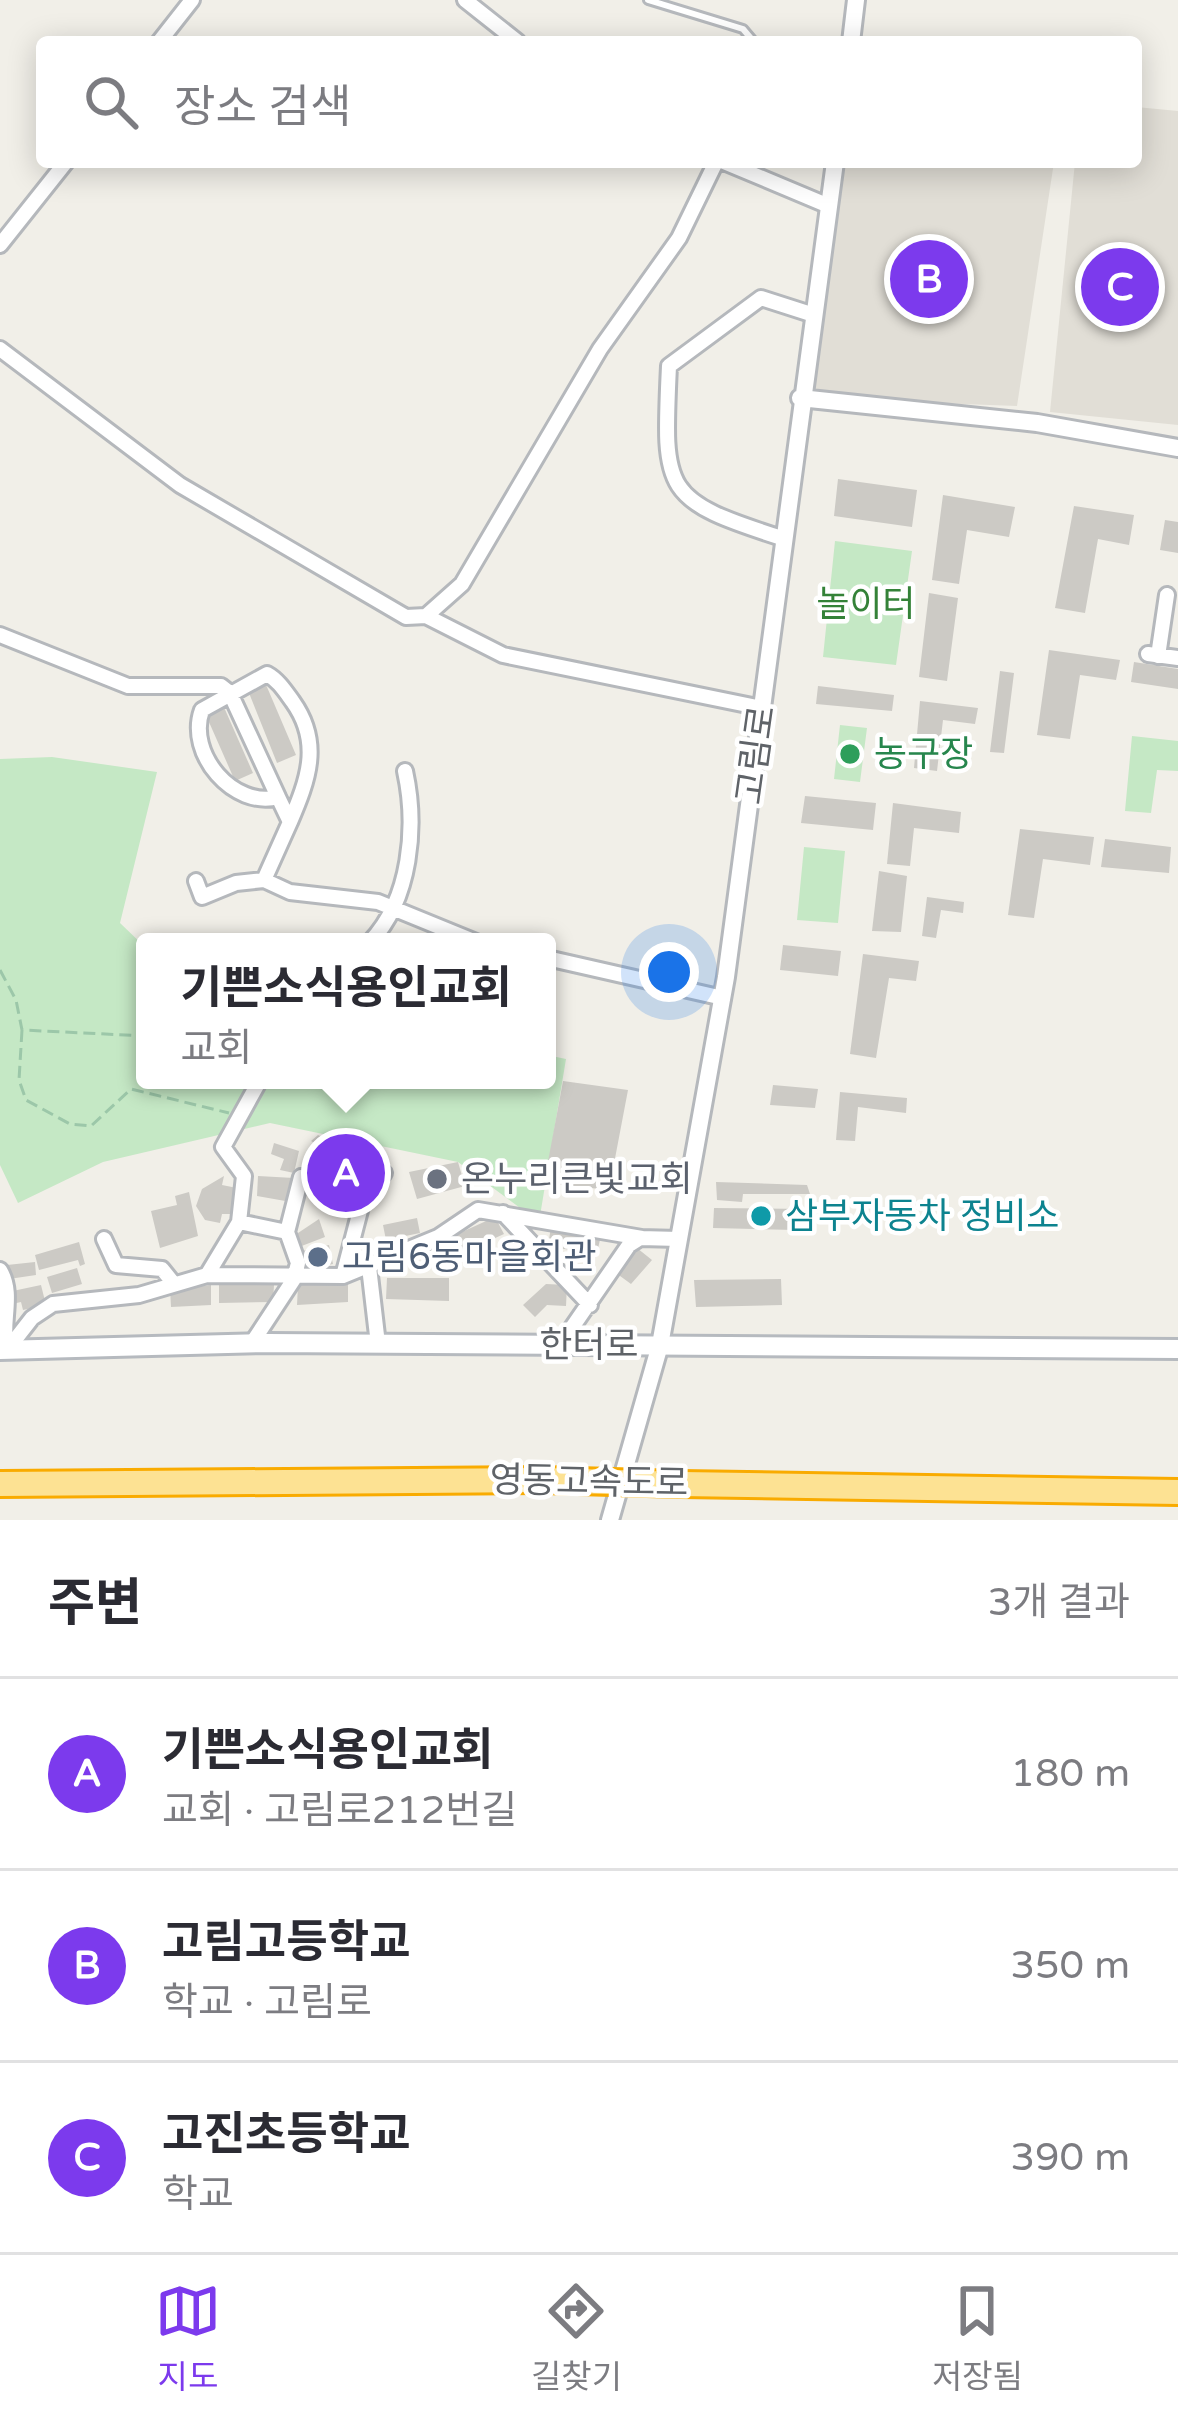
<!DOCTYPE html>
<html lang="ko">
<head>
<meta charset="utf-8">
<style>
  :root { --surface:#fff; --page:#f2f2f3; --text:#2b2b33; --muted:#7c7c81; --line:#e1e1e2; --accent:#7c3aed }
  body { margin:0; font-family:"Varela Round","Noto Sans KR",sans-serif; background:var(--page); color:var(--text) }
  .you { position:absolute; left:669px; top:972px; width:42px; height:42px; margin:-30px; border:9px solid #fff; border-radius:50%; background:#1a73e8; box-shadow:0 0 0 18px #1a73e833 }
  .badge { display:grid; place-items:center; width:78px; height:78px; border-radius:50%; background:var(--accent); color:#fff; font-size:39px; font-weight:700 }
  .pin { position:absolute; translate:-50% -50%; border:6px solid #fff; box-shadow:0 3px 12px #0006 }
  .popup { position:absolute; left:136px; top:933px; width:420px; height:156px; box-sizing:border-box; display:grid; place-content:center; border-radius:12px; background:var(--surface); filter:drop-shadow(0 3px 9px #0005); font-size:39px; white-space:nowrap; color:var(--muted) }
  .popup b { font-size:45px; color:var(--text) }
  .popup::after { content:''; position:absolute; left:50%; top:100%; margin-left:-24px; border:24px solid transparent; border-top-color:var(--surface) }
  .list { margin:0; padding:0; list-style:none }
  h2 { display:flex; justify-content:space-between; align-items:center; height:156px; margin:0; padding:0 48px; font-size:51px }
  h2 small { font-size:39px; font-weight:400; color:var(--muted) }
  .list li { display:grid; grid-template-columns:78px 1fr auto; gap:36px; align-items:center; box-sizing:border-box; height:192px; padding:0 48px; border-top:3px solid var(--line) }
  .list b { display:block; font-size:45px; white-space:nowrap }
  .list p { margin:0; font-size:39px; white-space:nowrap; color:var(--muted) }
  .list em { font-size:39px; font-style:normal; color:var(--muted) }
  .icon { flex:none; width:66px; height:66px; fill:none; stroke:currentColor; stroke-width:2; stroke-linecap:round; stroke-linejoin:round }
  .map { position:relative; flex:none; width:1178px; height:1520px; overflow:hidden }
  .search { position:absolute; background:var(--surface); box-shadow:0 6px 30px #0003; left:36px; right:36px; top:36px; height:132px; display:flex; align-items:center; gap:30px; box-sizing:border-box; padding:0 42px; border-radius:12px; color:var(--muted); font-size:45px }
  .sheet { height:732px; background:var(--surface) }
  nav { display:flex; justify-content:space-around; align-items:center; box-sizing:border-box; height:168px; border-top:3px solid var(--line); background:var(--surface); font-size:33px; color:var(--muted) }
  nav a { display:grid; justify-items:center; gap:6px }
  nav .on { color:var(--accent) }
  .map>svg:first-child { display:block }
</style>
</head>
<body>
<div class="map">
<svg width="1178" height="1520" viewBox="0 0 1178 1520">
  <rect width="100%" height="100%" fill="#f1efe8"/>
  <path fill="#e1ded6" d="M1136 107 1178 111V425L1050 412 1075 162H1136Z
    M835 162H1054L1017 406 800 398Z"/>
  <path fill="#c5e8c5" d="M835 541 912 551 896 665 823 657Z
    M840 725 867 728 860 782 834 779Z
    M1132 736 1178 741V771L1157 770 1151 813 1125 811Z
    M52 757 157 772 120 923 145 947V1080H547V1055L566 1059 539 1222 458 1162 270 1123 103 1162 18 1203 0 1165V759Z
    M804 847 845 851 838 923 797 920Z"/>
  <path fill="#cccac5" d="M838 479 917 490 912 527 834 516Z
    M943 495 1015 507 1009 537 967 530 959 584 932 580Z
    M1074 506 1134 515 1129 545 1098 539 1085 613 1055 608Z
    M1165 520 1178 522V553L1160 550Z
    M929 593 958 598 947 681 919 677Z
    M1049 650 1120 660 1116 680 1080 675 1070 739 1037 735Z
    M1134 662 1178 669V689L1131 682Z
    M1000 671 1014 673 1004 753 990 752Z
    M264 680 296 755 277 763 247 688Z
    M818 686 894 695 892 711 816 704Z
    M920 701 978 708 975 724 943 720 937 771 914 768Z
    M223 705 253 773 235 781 205 713Z
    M805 796 876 803 873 830 801 823Z
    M893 803 961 812 959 833 914 828 910 866 887 864Z
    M1020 829 1094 837 1090 865 1043 859 1034 918 1008 915Z
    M1105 839 1171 847 1169 873 1101 867Z
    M879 871 907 876 901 932 872 931Z
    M927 897 964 902 963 913 941 910 936 938 922 936Z
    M783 945 841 951 838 976 780 970Z
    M863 954 919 961 916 981 889 978 876 1058 850 1054Z
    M563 1081 628 1090 609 1190 544 1183Z
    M773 1085 818 1089 815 1108 770 1105Z
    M840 1092 907 1098 906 1113 858 1107 855 1141 836 1140Z
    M318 1135 338 1145 327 1165 316 1161 325 1149 311 1141Z
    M274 1143 299 1151 294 1173 280 1170 284 1159 271 1154Z
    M350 1152 363 1161 343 1194 328 1186Z
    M458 1162 465 1186 417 1199 409 1172Z
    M224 1176 222 1185 237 1188 232 1214H222L220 1223 205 1220 196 1206 202 1189Z
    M258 1176 294 1178 291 1202 257 1196Z
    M716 1182 807 1185 810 1194H743L742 1202 717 1200Z
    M189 1192 198 1236 160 1248 151 1211 177 1205 175 1196Z
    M714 1208 809 1209V1224L795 1230 713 1228Z
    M495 1217 504 1234 451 1258 442 1241Z
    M417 1218 420 1233 386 1240 383 1225Z
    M319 1219 325 1237 299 1247 295 1235Z
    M551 1226 601 1235 597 1253 548 1247Z
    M79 1242 85 1264 80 1266 78 1260 39 1270 35 1255Z
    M329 1245 333 1264 307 1269 302 1251Z
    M637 1248 652 1260 631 1284 616 1273Z
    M35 1262 36 1275 9 1279 7 1265Z
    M77 1268 82 1284 52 1293 47 1277Z
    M387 1278H449V1301L386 1299Z
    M781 1279 782 1305 696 1307 694 1280Z
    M219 1282 274 1285 273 1302 219 1303Z
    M348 1282V1302L297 1305 298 1285Z
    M546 1284 567 1285 566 1306 547 1305 535 1317 523 1305Z
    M41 1285 46 1305 23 1310 21 1302 12 1304 8 1292Z
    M211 1285V1305L171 1307 170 1288Z"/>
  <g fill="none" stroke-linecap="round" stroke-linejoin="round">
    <defs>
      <path id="service" d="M648 0 743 29 754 42"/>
      <path id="minor" d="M465 0 518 42
        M159 42 192 0
        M724 162 829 206
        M0 245 66 162
        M0 349 180 485 406 617 426 616 462 584 600 349 679 238 716 162
        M785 539C662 500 663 493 669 366L761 298 814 315
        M426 616 503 655 762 708
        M0 635 128 686H221L230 693 278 797
        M1148 654 1178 658
        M1158 656 1167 595
        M264 880 290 822 278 797C234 809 186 754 202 710L267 674C278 680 285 691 293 702 322 743 308 780 290 822
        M196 881 202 897 236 883 264 880 290 892 378 902 476 942
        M370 942C411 899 417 826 405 771
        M547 958 723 998
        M503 1213 590 1305
        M239 1222 244 1176 223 1147 260 1080
        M104 1239 116 1265 162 1269 174 1284
        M369 1267 378 1344
        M0 1270C15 1295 0 1323 7 1350
        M207 1275 239 1222 287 1232
        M343 1276 362 1203 384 1173
        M252 1343 294 1279 298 1263 287 1232 301 1177
        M560 1345 629 1245 640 1238 679 1239
        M7 1350 32 1318 53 1304 139 1295 207 1275 343 1276 438 1237 478 1210 642 1238"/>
      <path id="tertiary" d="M851 42 856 0
        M800 398 1037 423 1178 448
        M610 1520 660 1345 726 977 835 162"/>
      <path id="secondary" d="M0 1350 267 1343 1178 1349"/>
      <path id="motorway" d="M0 1484 543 1480
        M681 1484 1178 1492"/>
    </defs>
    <use href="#service" stroke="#b5b8bc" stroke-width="12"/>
    <use href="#minor" stroke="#b5b8bc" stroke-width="20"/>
    <use href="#tertiary" stroke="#b5b8bc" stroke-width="22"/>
    <use href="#secondary" stroke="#b6babf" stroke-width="24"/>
    <use href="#motorway" stroke="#f9ab00" stroke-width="30"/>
    <path stroke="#9cc7a9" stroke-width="3" stroke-dasharray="12 6" stroke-linecap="butt" d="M0 970 16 1000 22 1030 145 1036
      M22 1030 19 1080 26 1100 70 1124 91 1126 131 1089 229 1113"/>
    <use href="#service" stroke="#fff" stroke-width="6"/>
    <use href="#minor" stroke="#fff" stroke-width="14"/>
    <use href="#tertiary" stroke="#fff" stroke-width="16"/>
    <use href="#secondary" stroke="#fff" stroke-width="18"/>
    <use href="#motorway" stroke="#fde293" stroke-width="24"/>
    <defs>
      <path id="motorway-bridge" d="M543 1480 681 1484"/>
    </defs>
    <use href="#motorway-bridge" stroke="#f9ab00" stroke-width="30" stroke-linecap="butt"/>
    <use href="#motorway-bridge" stroke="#fde293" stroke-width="24"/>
  </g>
  <circle fill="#2e9e5b" stroke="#fff" stroke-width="4.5" cx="850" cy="754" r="12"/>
  <circle fill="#6b7280" stroke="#fff" stroke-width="4.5" cx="437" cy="1179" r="12"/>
  <circle fill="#0f9aa8" stroke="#fff" stroke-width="4.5" cx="761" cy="1216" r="12"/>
  <circle fill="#5c6f8a" stroke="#fff" stroke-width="4.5" cx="318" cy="1257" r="12"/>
  <g text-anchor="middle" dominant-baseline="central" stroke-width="9" stroke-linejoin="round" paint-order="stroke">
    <g font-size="36" fill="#348238" stroke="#fff">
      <text x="866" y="604">놀이터</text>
    </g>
    <g font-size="36" fill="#27864d" stroke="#fff" text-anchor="start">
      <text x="874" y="754">농구장</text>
    </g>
    <g font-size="36" fill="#5f6368" stroke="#fff">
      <text transform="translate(756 755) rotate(-82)">고림로</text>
      <text x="589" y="1345">한터로</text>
      <text transform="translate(589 1482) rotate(1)">영동고속도로</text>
    </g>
    <g font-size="36" fill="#5b616d" stroke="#fff" text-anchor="start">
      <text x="461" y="1179">온누리큰빛교회</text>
    </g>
    <g font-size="36" fill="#0d838f" stroke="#fff" text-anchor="start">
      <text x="785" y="1216">삼부자동차 정비소</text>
    </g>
    <g font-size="36" fill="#4e5e75" stroke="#fff" text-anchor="start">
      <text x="342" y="1257">고림6동마을회관</text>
    </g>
  </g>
</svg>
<div class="you"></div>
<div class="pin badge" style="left:346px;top:1173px">A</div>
<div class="popup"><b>기쁜소식용인교회</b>교회</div>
<div class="pin badge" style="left:929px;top:279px">B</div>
<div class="pin badge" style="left:1120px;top:287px">C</div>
<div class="search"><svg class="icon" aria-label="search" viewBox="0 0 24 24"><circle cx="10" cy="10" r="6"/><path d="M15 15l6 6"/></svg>장소 검색</div>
</div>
<section class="sheet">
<h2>주변<small>3개 결과</small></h2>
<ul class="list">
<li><span class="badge">A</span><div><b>기쁜소식용인교회</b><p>교회 · 고림로212번길</p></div><em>180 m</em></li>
<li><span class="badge">B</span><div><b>고림고등학교</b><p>학교 · 고림로</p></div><em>350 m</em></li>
<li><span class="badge">C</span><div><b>고진초등학교</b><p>학교</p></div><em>390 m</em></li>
</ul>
</section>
<nav>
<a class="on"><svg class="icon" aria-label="map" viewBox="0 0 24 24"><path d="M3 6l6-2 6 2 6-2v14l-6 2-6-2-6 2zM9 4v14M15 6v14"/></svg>지도</a>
<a><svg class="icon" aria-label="directions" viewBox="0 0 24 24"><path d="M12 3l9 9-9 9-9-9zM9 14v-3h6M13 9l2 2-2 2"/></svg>길찾기</a>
<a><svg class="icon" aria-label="saved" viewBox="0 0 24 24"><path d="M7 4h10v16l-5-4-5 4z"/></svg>저장됨</a>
</nav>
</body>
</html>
